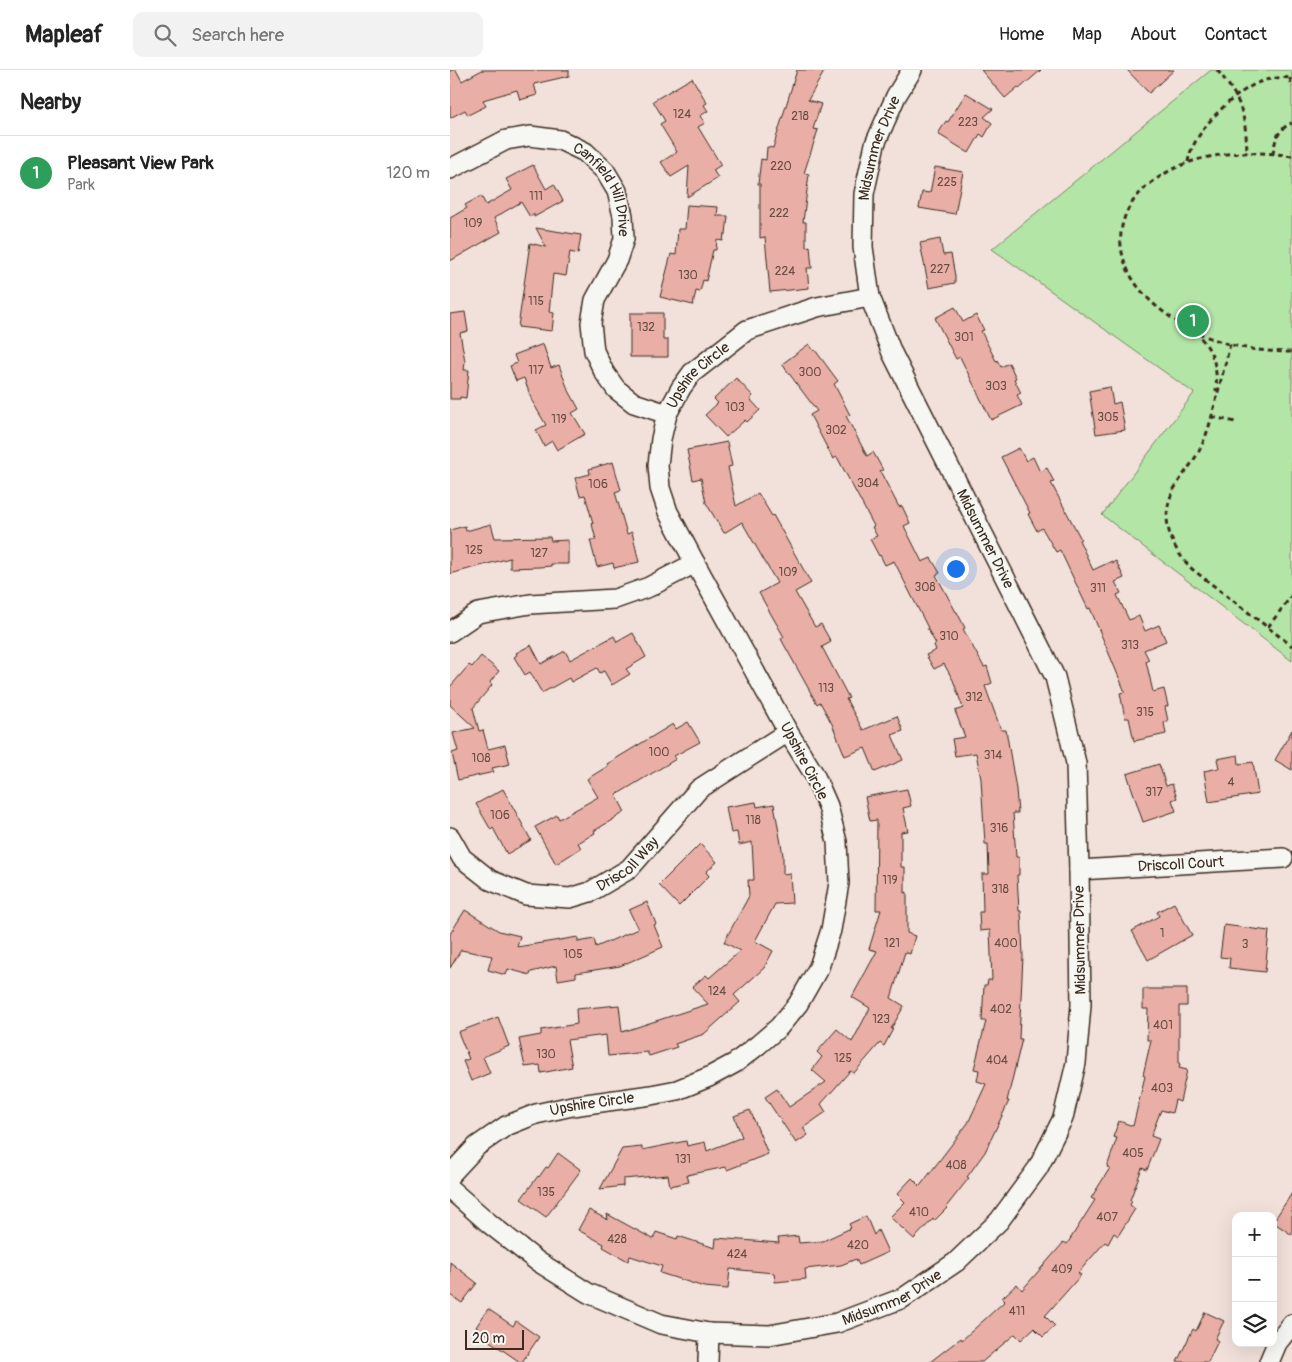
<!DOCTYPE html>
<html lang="en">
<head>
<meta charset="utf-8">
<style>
  :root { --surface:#fff; --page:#f2f2f2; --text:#222; --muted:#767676; --line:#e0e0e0; --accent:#7c3aed }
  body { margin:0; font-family:Pangolin,sans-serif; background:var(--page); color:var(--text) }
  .controls { position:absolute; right:15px; bottom:15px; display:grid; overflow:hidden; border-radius:10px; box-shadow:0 5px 20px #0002 }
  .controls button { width:45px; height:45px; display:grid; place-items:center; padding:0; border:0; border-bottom:1px solid var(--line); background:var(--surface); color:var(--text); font:25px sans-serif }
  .scale { position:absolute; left:15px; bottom:12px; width:59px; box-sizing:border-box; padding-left:5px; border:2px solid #3b2a1e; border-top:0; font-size:14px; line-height:18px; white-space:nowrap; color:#3b2a1e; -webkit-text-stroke:4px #f6f6f2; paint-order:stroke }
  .you { position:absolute; left:505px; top:498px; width:18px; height:18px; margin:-12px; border:4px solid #fff; border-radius:50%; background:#1a73e8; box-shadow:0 0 0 8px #1a73e833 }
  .badge { display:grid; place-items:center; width:32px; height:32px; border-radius:50%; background:var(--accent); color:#fff; font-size:16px; font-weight:700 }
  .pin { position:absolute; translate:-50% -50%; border:2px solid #fff; box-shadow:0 1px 5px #0006 }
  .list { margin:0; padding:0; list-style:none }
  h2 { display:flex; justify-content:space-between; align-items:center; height:65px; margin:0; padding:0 20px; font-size:21px }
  h2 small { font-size:16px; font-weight:400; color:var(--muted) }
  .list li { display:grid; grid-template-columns:32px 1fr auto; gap:15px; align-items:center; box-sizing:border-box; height:75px; padding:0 20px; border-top:1px solid var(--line) }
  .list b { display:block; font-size:19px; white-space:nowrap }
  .list p { margin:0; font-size:16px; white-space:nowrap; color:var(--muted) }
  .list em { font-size:16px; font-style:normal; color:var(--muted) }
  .icon { flex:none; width:28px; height:28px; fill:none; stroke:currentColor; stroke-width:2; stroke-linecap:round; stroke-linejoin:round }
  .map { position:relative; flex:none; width:842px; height:1292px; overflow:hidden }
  header { display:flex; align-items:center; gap:30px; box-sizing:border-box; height:70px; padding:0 25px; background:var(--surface); border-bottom:1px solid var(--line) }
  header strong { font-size:24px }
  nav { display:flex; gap:28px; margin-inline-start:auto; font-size:18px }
  .search { width:350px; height:45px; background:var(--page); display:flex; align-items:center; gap:12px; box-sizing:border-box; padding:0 18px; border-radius:10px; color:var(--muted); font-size:19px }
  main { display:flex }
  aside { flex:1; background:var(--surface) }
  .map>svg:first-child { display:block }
</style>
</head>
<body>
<header>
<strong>Mapleaf</strong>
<div class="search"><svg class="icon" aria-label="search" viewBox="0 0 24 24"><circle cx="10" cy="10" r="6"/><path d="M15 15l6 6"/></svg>Search here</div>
<nav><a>Home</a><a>Map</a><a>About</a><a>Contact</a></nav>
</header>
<main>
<aside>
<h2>Nearby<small></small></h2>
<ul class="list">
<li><span class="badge" style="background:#2e9e5b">1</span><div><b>Pleasant View Park</b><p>Park</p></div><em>120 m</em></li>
</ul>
</aside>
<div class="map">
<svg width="842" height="1292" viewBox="0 0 842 1292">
  <rect width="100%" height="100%" fill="#f2e1db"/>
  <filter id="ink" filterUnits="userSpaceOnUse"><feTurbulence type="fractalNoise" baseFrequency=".02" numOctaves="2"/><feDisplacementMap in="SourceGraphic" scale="10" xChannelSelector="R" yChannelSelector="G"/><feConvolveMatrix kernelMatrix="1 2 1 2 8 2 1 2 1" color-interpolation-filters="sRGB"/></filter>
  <g filter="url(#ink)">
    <path fill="#b2e5a6" stroke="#768862" d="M761 0H842V591L652 445 744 323 542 179Z"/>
    <path fill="#e9afa6" stroke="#3b2a1e" d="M0 0H6L12 11 32 0H119V6L84 14 87 25 70 30 67 20 33 30 36 36 18 45 15 40 0 48Z
      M347 0H375L358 30 371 34 363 59 368 60 354 103 359 104 353 152H356V177L360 176 362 198H357L359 218 320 222 315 167 310 168V114H308L311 89 316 90 317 77 323 78Z
      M531 0H591L569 19 568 17 555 28Z
      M677 0H724L699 23Z
      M242 8 257 33 254 35 258 41 250 46 255 53 248 57 271 95 263 100 268 108 237 127 239 96 221 107 211 92 227 82 210 54 215 51 203 31Z
      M516 23 543 39 534 47 542 53 534 67 530 64 519 83 488 64 496 51 498 52Z
      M83 95 96 119 104 114 113 131 84 147V144L80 147 71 132 44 148 51 162 0 191V148L17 138 15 135 31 126 36 135 62 120 56 109Z
      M485 97 513 102 505 144 469 138 472 122 480 123Z
      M237 135 268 137 267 146H278L276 164H274L273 171 267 170 266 180H263L256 211 253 210 250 222 246 221 243 235 210 227 221 184 226 185 228 159H235Z
      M86 158 131 165 128 184 120 182 116 206 103 204 99 242 104 243 102 261 68 257 80 173 96 177Z
      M490 169 493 185 501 184 505 206V213L479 218 470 173Z
      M505 237 513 252 526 245 534 260 531 261 546 291 547 290 551 297 559 293 566 308 564 309 571 323 567 325 572 335 541 350 510 287 506 289 485 248Z
      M15 242 18 261 10 263 15 291 14 300H19L16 328 10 327V329H0V244Z
      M180 243H213V270H218V287H180Z
      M93 274 101 298 109 295 117 317 129 339 122 343 135 364 107 380 102 371 94 376 86 360 96 355 82 331 74 308 66 311 60 296 67 293 64 285Z
      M359 274 364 281 365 280 388 311 384 314 400 345 396 346 417 386 423 382 433 400 430 401 449 437 452 436 460 453 454 456 472 492 481 488 490 503 486 505 506 542H507L515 558 513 559 534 597 537 596 542 613 535 616 551 660H556L566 719 568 743H563L566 787H569V805H567L569 841H571L573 886 569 969H572L557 1031H559L535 1082 517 1107 519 1108 496 1137 497 1138 484 1151 483 1149 464 1169 440 1147 455 1132 447 1124 462 1108 470 1116 518 1053 536 1014 527 1011 529 1000 524 999 536 951H532L534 915H537L538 910H542L540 860 530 861 529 842H533L532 804H539L538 774H535L531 709 526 683 505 686 502 669 515 667 505 641 513 638 503 610 494 594 484 599 476 585 486 580 484 575 486 574 477 558H478L444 491 435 495 430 485 429 486 420 469 427 466 422 457 424 456 387 387 383 389 360 345 367 341 332 294Z
      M286 308 303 326 300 329 310 340 297 352 295 350 276 367 255 345 268 333 264 329Z
      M660 317 663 334 670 332 675 360 646 364 639 321Z
      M277 372 282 396 278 397 286 436 308 423 322 446 323 445 361 513 345 522 365 557 371 554 381 572 372 577 399 628 396 629 413 660 447 646 453 661 442 665 453 690 425 702 415 678 395 686 382 654 370 632 367 634 331 569 334 567 309 523 327 513 292 452 274 463 256 433 251 408 243 410 237 380Z
      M569 378 576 391 583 387 590 402 597 398 604 412 601 413 631 469 629 470 643 500 662 491V493L666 491 674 508 665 512 671 523 667 525 679 550 689 546 695 561 709 555 716 571 694 580 699 590 696 591 703 622 714 619 718 636 715 637 718 651 714 653 716 664 684 671 679 648H675L670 623 675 622 640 538 638 539 610 480 606 482 592 458 587 461 578 444 580 443 551 387Z
      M163 392 171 420 165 422 177 464 182 462 189 492 164 498 163 493 147 497 140 470H146L142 454 143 453 135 425 130 426 125 408 140 404 139 399Z
      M41 454 45 468 100 467 101 471 118 470V494H101V496L89 497 60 498V488L0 504V460L15 456 16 461Z
      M183 563 196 587 176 599 180 604 162 615 154 601 150 603 147 598 121 612 119 608 92 623 80 602 75 605 64 587 67 585 66 583 81 575 91 594 115 581 120 590 164 566 167 572Z
      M31 586 49 601 40 612 42 615 23 638 29 661 33 660 38 679 55 675 60 694 42 698 44 702 8 710 2 683 8 681 3 663 25 658 0 635V617L19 595 22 597Z
      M238 652 250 672 224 686 226 689 166 725 175 742 144 761 145 763 128 773 131 778 106 794 85 757 107 745 109 749 148 727 137 709 158 696 157 694 223 654 226 659Z
      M842 660V700L825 690Z
      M788 685 789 694 803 692 808 724 759 732 754 701 769 698 767 689Z
      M709 694 716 716 722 714 727 728 722 730 726 741 693 752 677 704Z
      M53 719 81 770 57 784 43 758 41 760 26 734Z
      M457 719 461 736 453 738 458 761 451 762V797H455V823L457 822V863L465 866 460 884 455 882 441 928 454 936 441 959H443L434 976 430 973 404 1003 400 1001 371 1034 376 1042 353 1058 358 1065 346 1073 315 1027 327 1019 339 1037 376 1012 362 1000 372 987 367 982 387 959 402 972 420 938 402 927 427 881 419 879 431 840H426L427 750 420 751 415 727Z
      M306 732 307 737 324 734 333 785V804L340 803 342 833 325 834 305 871 323 881 314 898 284 925 290 932 254 964 225 974 227 977 199 986 197 982 158 986 156 965 117 970 122 997 91 1003 90 995 75 997 69 969 91 965V960L127 954 126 939 169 935 172 962 258 934 242 917 256 905 259 908 290 881 274 872 299 826 298 810H304L302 772 289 775 287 762 281 763 276 737Z
      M250 774 267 792 256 802 259 806 229 836 209 815Z
      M197 832 206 854 204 855 213 877 170 896 126 903V907L108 910 106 896 81 902 80 905 58 899 56 905 38 900 42 886 11 880 0 898V864L15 840 49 861 70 866 67 877 128 867V872L144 869 146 877 188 859 179 840Z
      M724 833 742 865 698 890 682 861 709 846 707 842Z
      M774 855 819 861 815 902 779 898 780 888 770 887Z
      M693 919H737V936H729V994H730L729 998 737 1000 730 1032 725 1030 722 1043 711 1040 701 1066 709 1069 697 1100 692 1098 680 1130 682 1131 680 1135 685 1139 668 1166 664 1163 658 1174 655 1172 628 1203 631 1205 595 1246 605 1256 593 1267 584 1258 571 1270 565 1264 532 1292H480L511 1268 512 1270 555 1231 552 1228 567 1214 572 1220 614 1172 617 1174 645 1130 641 1128 660 1098 657 1097 667 1068 663 1067 669 1051 683 1056 695 1006 693 1005 701 970H697L698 939H693Z
      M48 947 59 976 33 987 40 1003 21 1011 13 991 19 989 8 962Z
      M300 1040 318 1084 277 1100 276 1097 237 1105 239 1112 220 1116 218 1105 173 1109V1116L150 1119 172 1079 192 1077V1080L236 1071 237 1076 255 1072 257 1081 292 1067 284 1046Z
      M108 1083 131 1100 96 1147 71 1129 88 1106 89 1107 96 1097 98 1098Z
      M842 1123V1165L823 1152Z
      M139 1140 158 1150 157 1144 203 1169 206 1162 227 1169 228 1166 265 1178 266 1168 329 1173 328 1168 348 1166 349 1173 373 1171 401 1158 399 1154 416 1146 424 1165 428 1160 438 1182 409 1195 406 1189 391 1195 355 1199 356 1209 325 1212 324 1203 280 1199 278 1219 254 1217 210 1203 212 1196 180 1186 178 1191 153 1177 154 1174 128 1160Z
      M0 1192 27 1213 12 1233 0 1225Z
      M38 1239 63 1256 66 1251 89 1267 72 1292H70L38 1270 40 1266 26 1257Z
      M755 1242 774 1251 765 1269 768 1271 758 1292H727L743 1259 746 1261Z"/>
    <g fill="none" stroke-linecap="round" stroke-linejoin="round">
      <defs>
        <g id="minor">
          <path id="s1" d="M0 99 56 70 80 66 110 70 135 82 155 101 167 121 173 146 174 169 167 190 145 230 141 253 144 281 154 302 166 319 184 333 217 344"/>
          <path d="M0 562 28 543 80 534 165 529 199 517 245 493"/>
          <path id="s2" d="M0 767 12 788 40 810 76 825 120 828 140 822 179 799 249 719 338 662"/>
          <path id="s3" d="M629 800 833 788"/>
          <path id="s4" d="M0 1105 27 1076 56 1056 86 1044 122 1036 201 1025 227 1020 259 1007 285 993 308 975 329 957 348 934 369 897 381 860 389 813 387 772 378 736 364 704 338 662 245 493 218 442 210 418 208 395 211 369 217 344 231 318 242 303 297 260 367 237 420 227"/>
          <path id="s5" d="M0 1119 40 1154 87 1191 138 1223 211 1254 259 1263 319 1265 387 1253 453 1228 506 1192 549 1151 588 1098 613 1048 626 993 631 935 629 800 626 693 605 607 442 283 420 227 413 177 414 124 425 74 446 26 462 0"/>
          <path d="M258 1292 259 1263"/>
          <path d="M819 1292 827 1273 842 1254"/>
        </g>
      </defs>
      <use href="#minor" stroke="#3b2a1e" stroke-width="22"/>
      <path stroke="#3b2a1e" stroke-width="3" stroke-dasharray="5 4" stroke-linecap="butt" d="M767 0C791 28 796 46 797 83
        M840 8 842 17
        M823 84C825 69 828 59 842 53
        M842 86C789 78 728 83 689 124 676 138 669 156 671 176 677 228 736 263 782 275 801 280 822 282 842 282
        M738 92C742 62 786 19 815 10 824 8 833 7 842 8
        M744 262C763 277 768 297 766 321
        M780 274C776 292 771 309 767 326 763 341 760 356 754 370 747 389 734 402 724 419 709 448 720 477 742 499L842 576
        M762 347 786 352
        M818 557 842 525"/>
      <use href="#minor" stroke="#f6f6f2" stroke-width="19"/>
    </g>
  </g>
  <g text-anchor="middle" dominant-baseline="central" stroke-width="4" stroke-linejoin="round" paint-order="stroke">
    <g font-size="12" fill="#664b40">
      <text x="232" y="44">124</text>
      <text x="350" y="46">218</text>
      <text x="518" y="52">223</text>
      <text x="331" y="96">220</text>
      <text x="497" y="112">225</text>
      <text x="86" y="126">111</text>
      <text x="329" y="143">222</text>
      <text x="23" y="153">109</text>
      <text x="490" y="199">227</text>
      <text x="335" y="201">224</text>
      <text x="238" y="205">130</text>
      <text x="86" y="231">115</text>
      <text x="196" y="257">132</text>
      <text x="514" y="267">301</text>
      <text x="86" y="300">117</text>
      <text x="360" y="302">300</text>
      <text x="546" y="316">303</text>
      <text x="285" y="337">103</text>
      <text x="658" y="347">305</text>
      <text x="109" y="349">119</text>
      <text x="386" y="360">302</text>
      <text x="418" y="413">304</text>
      <text x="148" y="414">106</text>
      <text x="24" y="480">125</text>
      <text x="89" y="483">127</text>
      <text x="338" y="502">109</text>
      <text x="475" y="517">308</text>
      <text x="648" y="518">311</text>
      <text x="499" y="566">310</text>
      <text x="680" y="575">313</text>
      <text x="376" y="618">113</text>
      <text x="524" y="627">312</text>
      <text x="695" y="642">315</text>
      <text x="209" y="682">100</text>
      <text x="543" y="685">314</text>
      <text x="31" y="688">108</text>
      <text x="781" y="712">4</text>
      <text x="704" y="722">317</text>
      <text x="50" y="745">106</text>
      <text x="303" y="750">118</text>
      <text x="549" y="758">316</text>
      <text x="440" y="810">119</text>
      <text x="550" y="819">318</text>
      <text x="712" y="863">1</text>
      <text x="442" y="873">121</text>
      <text x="556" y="873">400</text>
      <text x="795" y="874">3</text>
      <text x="123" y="884">105</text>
      <text x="267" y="921">124</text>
      <text x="551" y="939">402</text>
      <text x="431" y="949">123</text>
      <text x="713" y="955">401</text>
      <text x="96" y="984">130</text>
      <text x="393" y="988">125</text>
      <text x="547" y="990">404</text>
      <text x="712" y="1018">403</text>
      <text x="683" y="1083">405</text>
      <text x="233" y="1089">131</text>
      <text x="506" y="1095">408</text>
      <text x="96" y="1122">135</text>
      <text x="469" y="1142">410</text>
      <text x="657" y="1147">407</text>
      <text x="167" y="1169">428</text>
      <text x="408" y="1175">420</text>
      <text x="287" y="1184">424</text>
      <text x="612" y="1199">409</text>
      <text x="567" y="1241">411</text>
    </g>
    <g font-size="15" fill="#3b2a1e" stroke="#f6f6f2">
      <text stroke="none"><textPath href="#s5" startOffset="1766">Midsummer Drive</textPath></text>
      <text stroke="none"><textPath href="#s1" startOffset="188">Canfield Hill Drive</textPath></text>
      <text stroke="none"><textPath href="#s4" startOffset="1094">Upshire Circle</textPath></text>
      <text transform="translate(535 469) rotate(63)">Midsummer Drive</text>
      <text transform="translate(354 691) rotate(62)">Upshire Circle</text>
      <text stroke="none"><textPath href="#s2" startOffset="211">Driscoll Way</textPath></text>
      <text stroke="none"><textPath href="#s3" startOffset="102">Driscoll Court</textPath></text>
      <text transform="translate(630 870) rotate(-91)">Midsummer Drive</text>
      <text stroke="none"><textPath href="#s4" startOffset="164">Upshire Circle</textPath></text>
      <text stroke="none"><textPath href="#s5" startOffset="491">Midsummer Drive</textPath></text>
    </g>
  </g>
</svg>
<div class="controls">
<button>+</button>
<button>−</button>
<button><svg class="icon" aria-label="layers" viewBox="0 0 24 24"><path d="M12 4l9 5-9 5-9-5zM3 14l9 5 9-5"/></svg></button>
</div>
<div class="scale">20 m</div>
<div class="you"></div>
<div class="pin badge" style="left:743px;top:251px;background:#2e9e5b">1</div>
</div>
</main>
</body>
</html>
